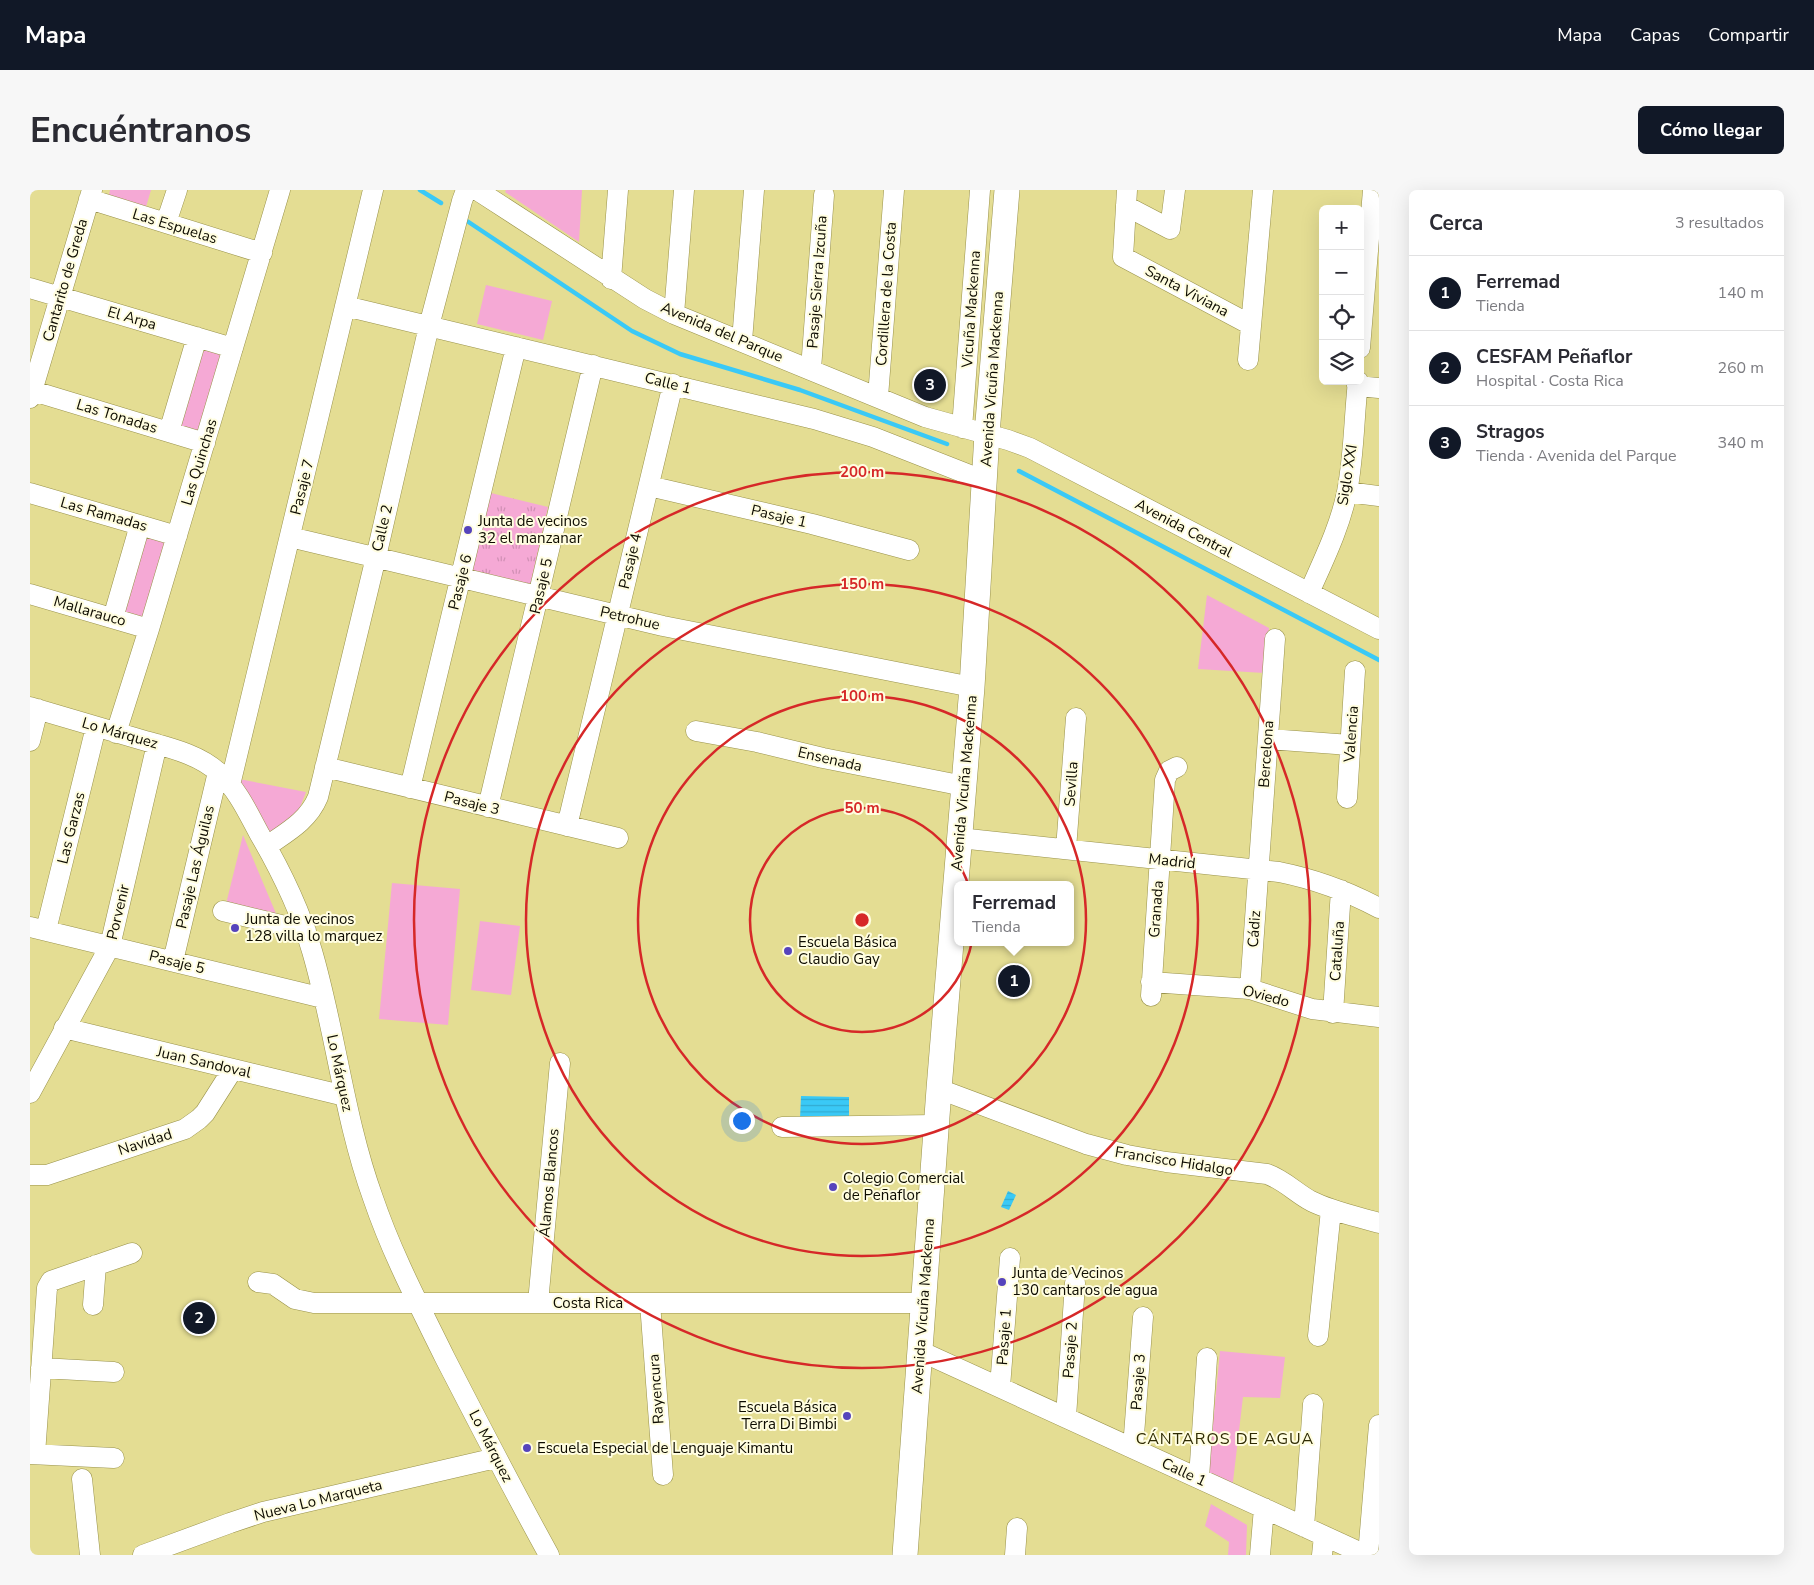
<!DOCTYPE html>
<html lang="es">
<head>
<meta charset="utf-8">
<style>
  :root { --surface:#fff; --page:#f7f7f7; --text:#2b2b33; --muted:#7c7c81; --line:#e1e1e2; --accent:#111827 }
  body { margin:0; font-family:"Nunito Sans",sans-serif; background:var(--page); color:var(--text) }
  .controls { position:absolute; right:15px; top:15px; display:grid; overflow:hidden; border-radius:8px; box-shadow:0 5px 20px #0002 }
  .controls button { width:45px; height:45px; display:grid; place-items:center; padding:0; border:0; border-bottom:1px solid var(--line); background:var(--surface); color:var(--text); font:25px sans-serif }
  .you { position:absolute; left:711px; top:930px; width:18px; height:18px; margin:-12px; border:4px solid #fff; border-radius:50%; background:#1a73e8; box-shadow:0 0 0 8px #1a73e833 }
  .badge { display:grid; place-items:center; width:32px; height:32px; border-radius:50%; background:var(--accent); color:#fff; font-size:16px; font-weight:700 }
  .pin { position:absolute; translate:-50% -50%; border:2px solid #fff; box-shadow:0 1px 5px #0006 }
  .popup { position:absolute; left:924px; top:691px; width:120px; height:65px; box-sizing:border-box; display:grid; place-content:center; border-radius:8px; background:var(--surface); filter:drop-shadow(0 1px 4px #0005); font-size:16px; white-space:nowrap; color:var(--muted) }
  .popup b { font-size:19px; color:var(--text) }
  .popup::after { content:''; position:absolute; left:50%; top:100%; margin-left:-10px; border:10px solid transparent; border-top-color:var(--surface) }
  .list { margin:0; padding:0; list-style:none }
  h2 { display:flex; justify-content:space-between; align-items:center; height:65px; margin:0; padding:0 20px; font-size:21px }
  h2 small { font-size:16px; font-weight:400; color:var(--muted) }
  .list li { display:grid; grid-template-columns:32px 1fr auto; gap:15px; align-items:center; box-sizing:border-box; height:75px; padding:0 20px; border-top:1px solid var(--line) }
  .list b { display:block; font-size:19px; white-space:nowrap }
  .list p { margin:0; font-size:16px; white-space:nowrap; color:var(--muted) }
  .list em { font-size:16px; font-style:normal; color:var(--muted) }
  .icon { flex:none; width:28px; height:28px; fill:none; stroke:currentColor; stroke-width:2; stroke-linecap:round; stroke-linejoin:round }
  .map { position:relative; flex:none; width:1349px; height:1365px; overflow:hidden; border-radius:8px }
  header { display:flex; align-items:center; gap:30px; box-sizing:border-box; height:70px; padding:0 25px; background:var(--accent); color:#fff }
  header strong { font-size:24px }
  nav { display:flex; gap:28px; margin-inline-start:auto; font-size:18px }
  .intro { display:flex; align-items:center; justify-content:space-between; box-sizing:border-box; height:120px; padding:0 30px }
  h1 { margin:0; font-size:35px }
  .button { padding:12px 22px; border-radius:8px; background:var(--accent); color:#fff; font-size:18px; font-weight:700 }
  main { display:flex; gap:30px; padding:0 30px }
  aside { flex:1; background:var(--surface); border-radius:8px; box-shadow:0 5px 20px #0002 }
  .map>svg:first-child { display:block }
</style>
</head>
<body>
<header>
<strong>Mapa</strong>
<nav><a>Mapa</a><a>Capas</a><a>Compartir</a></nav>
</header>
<div class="intro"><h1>Encuéntranos</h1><a class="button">Cómo llegar</a></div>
<main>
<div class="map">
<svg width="1349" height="1365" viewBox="0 0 1349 1365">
  <defs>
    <pattern id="park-tufts" width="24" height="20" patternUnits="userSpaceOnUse" patternTransform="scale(1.25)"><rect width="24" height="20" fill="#f5a9d5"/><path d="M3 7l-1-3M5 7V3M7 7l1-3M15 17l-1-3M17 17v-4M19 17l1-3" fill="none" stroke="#d190b5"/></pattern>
    <pattern id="water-rules" width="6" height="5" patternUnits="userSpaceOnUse" patternTransform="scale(1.25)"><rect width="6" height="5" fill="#3ac9f6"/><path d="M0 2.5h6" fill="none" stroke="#32abd1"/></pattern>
  </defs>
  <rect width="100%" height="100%" fill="#e4dd93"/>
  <path fill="#f5a9d5" d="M80 0H121L116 17 79 5Z
    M476 0H552L549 52 475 2Z
    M456 95 522 111 513 150 447 134Z
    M169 155 197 162 171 247 144 239Z
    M113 343 140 351 116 433 89 425Z
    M1177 405 1239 438 1234 483 1168 479Z
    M209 589 276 602 267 625 239 646Z
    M213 645 247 726 196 714Z
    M362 693 430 699 418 835 349 829Z
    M450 731 490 736 481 805 441 800Z
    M1190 1161 1255 1167 1250 1208 1213 1207 1202 1300 1178 1287Z
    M1181 1314 1217 1335 1216 1365H1198L1199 1352 1175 1336Z"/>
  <path fill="url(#park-tufts)" d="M457 302 518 317 500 396 439 382Z"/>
  <path fill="url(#water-rules)" d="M771 906 819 907V930L770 929Z
    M978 1001 986 1005 979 1020 971 1017Z"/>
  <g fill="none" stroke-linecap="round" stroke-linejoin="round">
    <path stroke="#3ac9f6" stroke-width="4.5" d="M390 0 411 13
      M437 31 602 141 650 164 770 200 917 254
      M989 281 1349 470"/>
    <defs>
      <path id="minor" d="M447 0 615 109 644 124 895 227 978 250 1000 258 1349 439
        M1097 0 1093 67 1221 135
        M59 9 232 63
        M1096 16 1140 39 1145 0
        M136 33 147 0
        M581 89 588 0
        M0 98 203 158
        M315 116 784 229 843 247 955 291
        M644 124 654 0
        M712 151 724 0
        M1330 158 1343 0
        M1218 170 1233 0
        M781 179 794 5
        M1327 196 1349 198
        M0 200 175 253
        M848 207 864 0
        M0 208 62 0
        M932 238 950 0
        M139 242 167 147
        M619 296 782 334 879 360
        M1317 302 1349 306
        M0 303 147 346
        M260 347 633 436 942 497
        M1279 403C1293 371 1310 337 1317 302 1324 266 1324 228 1328 191
        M0 404 119 439
        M83 428 110 335
        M0 517C34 527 68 537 102 547 131 556 167 562 189 583 208 600 218 623 230 645 251 681 270 720 282 761 306 843 314 928 343 1008 362 1064 389 1115 415 1168 449 1234 483 1300 519 1365
        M666 541 727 552 793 568 934 596
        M86 543 119 439 250 0
        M1238 549 1320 555
        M0 551 8 519
        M295 577 588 648
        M200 595 343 0
        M380 598 486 157
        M1317 608 1325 481
        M458 617 563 175
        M537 636 643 194
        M929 648 1249 682C1284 689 1317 701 1349 718
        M237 656C257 642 278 631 288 607L346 367 399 136 432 11 436 0
        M1036 659 1046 528
        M193 721 276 741
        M0 737 293 808
        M16 740 66 537
        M143 771 188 582
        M1121 792 1220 799 1282 819 1349 827
        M1220 799 1245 449
        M1121 806 1135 590 1139 581 1147 577
        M1303 823 1311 700
        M34 838 315 906
        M909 899 1056 954 1097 965 1136 972 1237 984C1254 990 1266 1003 1281 1011 1303 1022 1326 1026 1349 1033
        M0 903 80 756 127 554
        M752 937 906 935
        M0 985H17L155 939 169 929 175 923 203 879
        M228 1092 243 1094 265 1109 284 1113H893
        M508 1113 530 873
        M620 1113 633 1285
        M63 1115 66 1075
        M1288 1146 1301 1020
        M890 1161 1336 1365
        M11 1178 84 1182
        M970 1197 980 1068
        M1036 1227 1045 1093
        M1103 1258 1113 1127
        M0 1264 84 1268
        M5 1264 17 1098 21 1091 102 1063
        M1169 1288 1177 1168
        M52 1289 60 1365
        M1274 1337 1283 1214
        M113 1365 200 1333 233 1322 466 1268
        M985 1365 987 1338
        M1230 1365 1234 1318
        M1292 1365 1294 1346
        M1338 1365 1349 1235"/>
      <path id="major" d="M875 1365 909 899 942 497 957 244 977 0"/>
    </defs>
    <use href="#minor" stroke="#99924a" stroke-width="21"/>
    <use href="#major" stroke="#99924a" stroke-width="26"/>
    <use href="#minor" stroke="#fff" stroke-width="20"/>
    <use href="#major" stroke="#fff" stroke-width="25"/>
  </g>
  <g fill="none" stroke="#d62828" stroke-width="2.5">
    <circle cx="832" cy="730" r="112"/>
    <circle cx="832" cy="730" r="224"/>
    <circle cx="832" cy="730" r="336"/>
    <circle cx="832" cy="730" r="448"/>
  </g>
  <g fill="#5644bc" stroke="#fffde0" stroke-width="2">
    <circle cx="438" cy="340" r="5"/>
    <circle cx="205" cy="738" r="5"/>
    <circle cx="758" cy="761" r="5"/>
    <circle cx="803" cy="997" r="5"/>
    <circle cx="972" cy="1092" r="5"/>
    <circle cx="817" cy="1226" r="5"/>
    <circle cx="497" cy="1258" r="5"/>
  </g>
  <g text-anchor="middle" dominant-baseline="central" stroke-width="4" stroke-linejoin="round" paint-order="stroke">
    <g font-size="15" fill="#0e0c00" stroke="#fffde0">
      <text transform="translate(145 36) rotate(17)">Las Espuelas</text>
      <text transform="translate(35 90) rotate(-74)">Cantarito de Greda</text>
      <text transform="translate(787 92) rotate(-86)">Pasaje Sierra Izcuña</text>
      <text transform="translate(1157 101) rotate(28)">Santa Viviana</text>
      <text transform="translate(856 104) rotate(-86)">Cordillera de la Costa</text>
      <text transform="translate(941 119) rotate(-86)">Vicuña Mackenna</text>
      <text transform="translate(102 128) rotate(16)">El Arpa</text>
      <text transform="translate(692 142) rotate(23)">Avenida del Parque</text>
      <text transform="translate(962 189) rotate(-86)">Avenida Vicuña Mackenna</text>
      <text transform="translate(638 193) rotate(14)">Calle 1</text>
      <text transform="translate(87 226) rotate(17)">Las Tonadas</text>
      <text transform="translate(169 272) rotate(-73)">Las Quinchas</text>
      <text transform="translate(1317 285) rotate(-81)">Siglo XXI</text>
      <text transform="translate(272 297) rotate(-76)">Pasaje 7</text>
      <text transform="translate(74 324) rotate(16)">Las Ramadas</text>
      <text transform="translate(749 326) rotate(13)">Pasaje 1</text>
      <text transform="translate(352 338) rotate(-77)">Calle 2</text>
      <text transform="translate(1154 338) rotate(28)">Avenida Central</text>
      <text transform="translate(600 371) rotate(-77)">Pasaje 4</text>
      <text transform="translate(430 392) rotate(-76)">Pasaje 6</text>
      <text transform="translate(511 396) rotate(-77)">Pasaje 5</text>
      <text transform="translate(60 421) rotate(16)">Mallarauco</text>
      <text transform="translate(600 428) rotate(13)">Petrohue</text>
      <text transform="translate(90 543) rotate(16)">Lo Márquez</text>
      <text transform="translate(1321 544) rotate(-86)">Valencia</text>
      <text transform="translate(1236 564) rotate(-86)">Bercelona</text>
      <text transform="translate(800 569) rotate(13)">Ensenada</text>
      <text transform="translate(934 593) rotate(-85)">Avenida Vicuña Mackenna</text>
      <text transform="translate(1041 594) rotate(-86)">Sevilla</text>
      <text transform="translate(442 613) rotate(14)">Pasaje 3</text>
      <text transform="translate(41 638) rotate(-76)">Las Garzas</text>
      <text transform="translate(1142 671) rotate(6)">Madrid</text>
      <text transform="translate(165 677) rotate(-77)">Pasaje Las Águilas</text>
      <text transform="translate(1126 719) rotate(-86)">Granada</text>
      <text transform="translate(88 722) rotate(-77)">Porvenir</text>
      <text transform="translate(1224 739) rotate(-86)">Cádiz</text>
      <text transform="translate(1307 761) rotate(-86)">Cataluña</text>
      <text transform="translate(147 772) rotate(14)">Pasaje 5</text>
      <text transform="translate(1236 806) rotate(15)">Oviedo</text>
      <text transform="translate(174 872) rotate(13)">Juan Sandoval</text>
      <text transform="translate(310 883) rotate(78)">Lo Márquez</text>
      <text transform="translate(115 952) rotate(-18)">Navidad</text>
      <text transform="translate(1144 971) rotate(9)">Francisco Hidalgo</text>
      <text transform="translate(519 993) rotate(-85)">Álamos Blancos</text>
      <text x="558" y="1113">Costa Rica</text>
      <text transform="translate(893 1116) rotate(-86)">Avenida Vicuña Mackenna</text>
      <text transform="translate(974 1147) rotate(-86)">Pasaje 1</text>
      <text transform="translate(1040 1160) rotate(-86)">Pasaje 2</text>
      <text transform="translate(1108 1192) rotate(-86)">Pasaje 3</text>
      <text transform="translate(626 1199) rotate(-94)">Rayencura</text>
      <text transform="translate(461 1256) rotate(63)">Lo Márquez</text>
      <text transform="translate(1154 1282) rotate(25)">Calle 1</text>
      <text transform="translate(288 1310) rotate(-14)">Nueva Lo Marqueta</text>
    </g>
    <g font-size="15" fill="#0e0c00" stroke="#fffde0" text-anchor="start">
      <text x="448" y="331">Junta de vecinos<tspan x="448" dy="17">32 el manzanar</tspan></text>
      <text x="215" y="729">Junta de vecinos<tspan x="215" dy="17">128 villa lo marquez</tspan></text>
      <text x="768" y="752">Escuela Básica<tspan x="768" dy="17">Claudio Gay</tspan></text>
      <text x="813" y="988">Colegio Comercial<tspan x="813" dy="17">de Peñaflor</tspan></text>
      <text x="982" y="1083">Junta de Vecinos<tspan x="982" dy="17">130 cantaros de agua</tspan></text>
      <text x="807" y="1217" text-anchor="end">Escuela Básica<tspan x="807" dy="17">Terra Di Bimbi</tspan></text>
      <text x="507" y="1258">Escuela Especial de Lenguaje Kimantu</text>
    </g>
    <g font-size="16" letter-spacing="1" fill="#2f2b03" stroke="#fffde0">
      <text x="1195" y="1249">CÁNTAROS DE AGUA</text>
    </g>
  </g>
  <circle cx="832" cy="730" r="8" fill="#d62828" stroke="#fffde0" stroke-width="2.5"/>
  <g font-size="15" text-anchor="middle" font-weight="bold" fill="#d62828" stroke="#fffde0" stroke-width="4" stroke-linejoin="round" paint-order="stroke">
    <text x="832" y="287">200 m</text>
    <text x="832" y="399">150 m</text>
    <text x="832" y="511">100 m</text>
    <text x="832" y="623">50 m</text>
  </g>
</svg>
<div class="controls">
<button>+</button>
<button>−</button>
<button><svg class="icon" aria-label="locate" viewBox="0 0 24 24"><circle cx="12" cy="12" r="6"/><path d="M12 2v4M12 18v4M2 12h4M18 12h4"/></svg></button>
<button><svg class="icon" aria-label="layers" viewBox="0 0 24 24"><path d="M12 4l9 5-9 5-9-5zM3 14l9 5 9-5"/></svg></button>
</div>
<div class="you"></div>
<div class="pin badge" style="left:984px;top:791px">1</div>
<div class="popup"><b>Ferremad</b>Tienda</div>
<div class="pin badge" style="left:169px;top:1128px">2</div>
<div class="pin badge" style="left:900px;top:195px">3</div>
</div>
<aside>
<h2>Cerca<small>3 resultados</small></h2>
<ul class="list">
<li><span class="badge">1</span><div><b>Ferremad</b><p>Tienda</p></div><em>140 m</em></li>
<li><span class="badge">2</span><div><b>CESFAM Peñaflor</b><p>Hospital · Costa Rica</p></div><em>260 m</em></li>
<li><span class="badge">3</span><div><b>Stragos</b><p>Tienda · Avenida del Parque</p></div><em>340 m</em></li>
</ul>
</aside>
</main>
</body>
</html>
